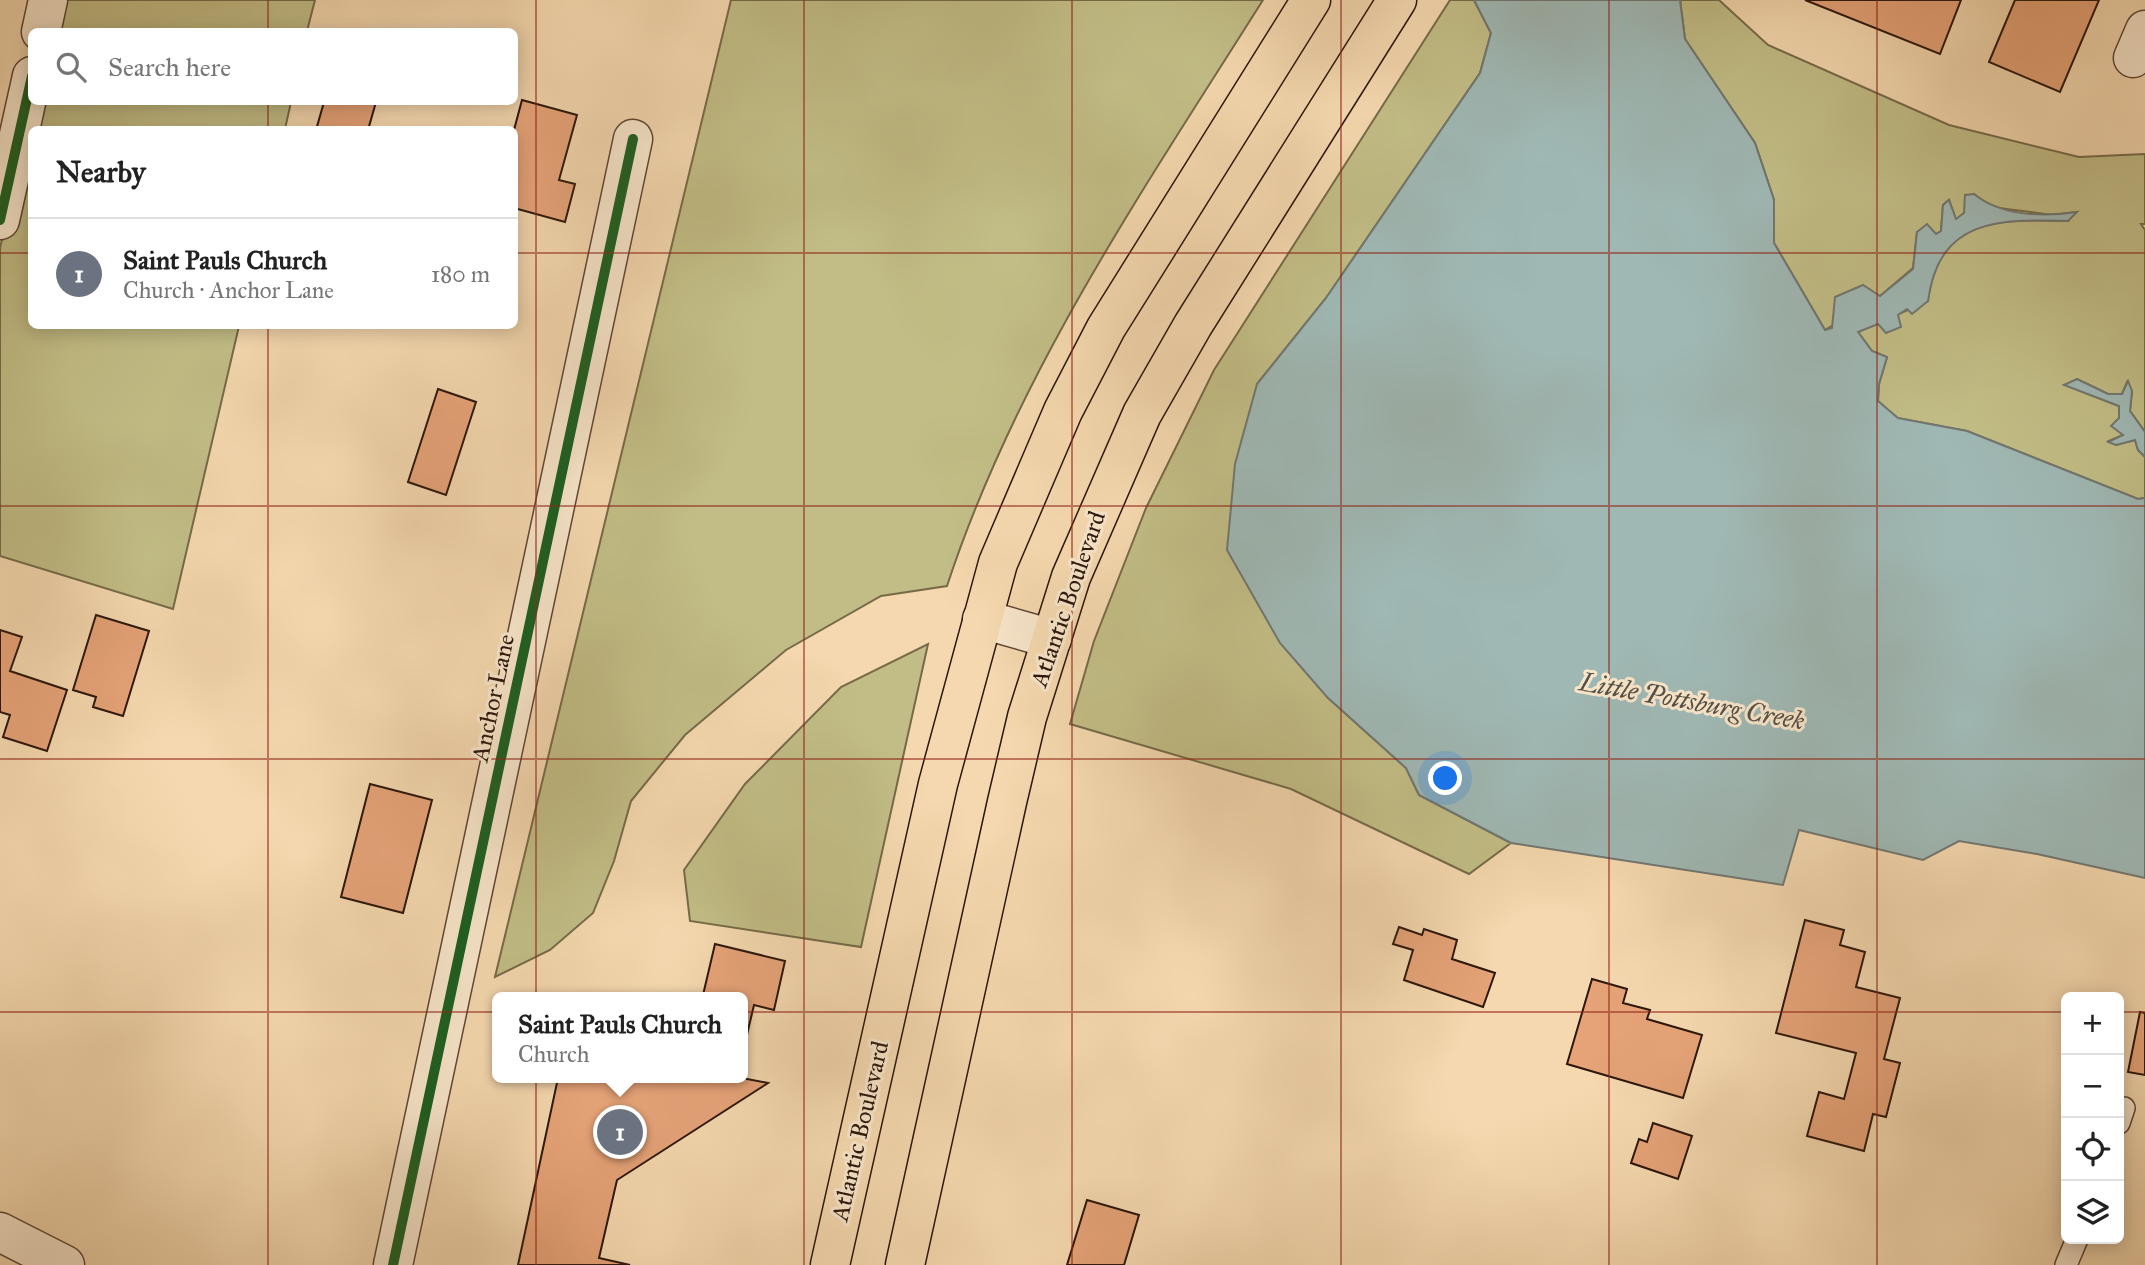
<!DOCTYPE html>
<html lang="en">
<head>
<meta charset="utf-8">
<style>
  :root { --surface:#fff; --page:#f6f6f6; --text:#222; --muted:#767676; --line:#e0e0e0; --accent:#8f2418 }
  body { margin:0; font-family:"IM FELL Great Primer",serif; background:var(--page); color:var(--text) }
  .controls { position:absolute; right:21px; bottom:21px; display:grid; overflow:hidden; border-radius:10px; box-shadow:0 4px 18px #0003 }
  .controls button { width:63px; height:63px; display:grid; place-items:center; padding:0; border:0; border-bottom:2px solid var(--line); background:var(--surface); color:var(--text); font:35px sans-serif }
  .you { position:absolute; left:1446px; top:779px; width:24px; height:24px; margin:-18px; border:5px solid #fff; border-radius:50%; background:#1a73e8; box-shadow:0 0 0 10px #1a73e833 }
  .badge { display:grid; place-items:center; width:46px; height:46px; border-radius:50%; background:var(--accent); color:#fff; font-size:23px; font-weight:700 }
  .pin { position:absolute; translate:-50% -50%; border:4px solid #fff; box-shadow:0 2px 7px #0006 }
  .popup { position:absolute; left:492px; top:992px; width:256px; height:91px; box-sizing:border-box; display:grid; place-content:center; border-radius:10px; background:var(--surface); filter:drop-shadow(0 2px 5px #0005); font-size:23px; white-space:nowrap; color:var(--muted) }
  .popup b { font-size:26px; color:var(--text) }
  .popup::after { content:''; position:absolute; left:50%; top:100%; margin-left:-14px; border:14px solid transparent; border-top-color:var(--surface) }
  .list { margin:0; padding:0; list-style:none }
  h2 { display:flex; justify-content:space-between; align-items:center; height:91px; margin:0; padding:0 28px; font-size:30px }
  h2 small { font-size:23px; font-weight:400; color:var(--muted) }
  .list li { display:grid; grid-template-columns:46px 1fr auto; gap:21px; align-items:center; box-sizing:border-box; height:112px; padding:0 28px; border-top:2px solid var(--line) }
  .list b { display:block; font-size:26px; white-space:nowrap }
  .list p { margin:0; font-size:23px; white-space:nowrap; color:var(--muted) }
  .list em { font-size:23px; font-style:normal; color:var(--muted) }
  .icon { flex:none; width:38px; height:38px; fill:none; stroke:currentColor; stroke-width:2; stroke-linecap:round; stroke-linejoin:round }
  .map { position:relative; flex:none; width:2145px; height:1265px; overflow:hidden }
  .search { position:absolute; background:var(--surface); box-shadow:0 4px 18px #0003; left:28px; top:28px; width:490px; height:77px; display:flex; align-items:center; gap:18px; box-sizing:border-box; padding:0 24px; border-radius:10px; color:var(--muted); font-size:26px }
  .panel { position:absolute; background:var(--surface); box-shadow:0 4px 18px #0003; left:28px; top:126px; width:490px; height:203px; border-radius:10px }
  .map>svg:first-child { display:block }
</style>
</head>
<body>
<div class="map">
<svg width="2145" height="1265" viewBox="0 0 2145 1265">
  <rect width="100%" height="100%" fill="#f5d8af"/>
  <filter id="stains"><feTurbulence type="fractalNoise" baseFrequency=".00286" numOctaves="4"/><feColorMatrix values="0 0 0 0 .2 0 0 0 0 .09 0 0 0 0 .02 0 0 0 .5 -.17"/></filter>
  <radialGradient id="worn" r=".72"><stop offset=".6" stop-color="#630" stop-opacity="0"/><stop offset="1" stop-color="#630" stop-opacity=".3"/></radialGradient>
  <path fill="#c2bd86" stroke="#766a49" stroke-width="2" d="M57 0H315L307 31 50 32Z
    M731 0H1263C1144 189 1017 373 947 586L881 596 786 650 685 735 631 801 614 861 593 913 550 950 495 977Z
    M1450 0H1474L1491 33 1480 73 1326 298 1257 384 1327 697 1406 768 1419 795 1511 843 1469 874 1291 789 1070 724 1094 641 1146 508 1214 370Z
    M1680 0H1719L1768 45 1949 125 2079 157 2145 154V224H2141L2145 230V432L2130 411 2132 391 2127 382 2122 394H2108L2077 379 2065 385 2119 406 2123 435 2109 441 2116 445 2135 440 2138 450 2145 457V498L2138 499 1967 431 1897 418 1878 401 1879 384 1887 357 1872 351 1858 332 1928 301C1939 217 1998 219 2068 221L2076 212 2053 215 1991 207 1974 194 1964 213 1956 220 1949 200 1943 205 1941 231 1936 234 1917 232 1913 268 1880 296 1825 330 1774 243V200L1755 143 1685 39Z
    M34 102H291L285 129 32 130V326H239L173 609 0 556V248Z
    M928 644 861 947 690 921 684 870 745 784 841 687Z"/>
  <path fill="#9fb8b4" stroke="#717771" stroke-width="2" d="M1474 0H1680L1685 39 1755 143 1774 200V243L1825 330 1832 328 1835 297 1863 285 1880 296 1913 269 1917 232 1927 224 1936 234 1941 231 1943 205 1949 200 1956 219 1964 213 1965 195 1974 194C2001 216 2043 217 2077 212L2068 221C1999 219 1939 218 1928 301L1912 314 1907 309 1898 315 1901 327 1886 333 1878 324 1858 332 1872 351 1887 357 1879 384 1878 401 1898 418 1967 431 2138 499 2145 498V878L2037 854 1959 841 1923 860 1799 830 1783 885 1511 843 1419 795 1406 768 1327 697 1280 643 1227 550 1235 464 1257 384 1326 298 1480 73 1491 33Z
    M2077 379 2108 394H2122L2128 381 2132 391 2130 411 2145 432V457L2138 450 2135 440 2116 445 2108 442 2123 435 2111 426 2119 418V406L2064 385Z"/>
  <path fill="#e6a378" stroke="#2b160c" stroke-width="2" d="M1805 0H1961L1940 54Z
    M2015 0H2099L2060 92 1989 62Z
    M522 100 577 115 559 180 575 184 565 222 514 208V130Z
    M324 102H376L368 130H316Z
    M438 389 476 402 446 495 408 482Z
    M96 615 149 631 123 716 93 707 96 697 73 690Z
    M0 630 22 637 10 671 67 690 47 751 3 737 10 715 0 712Z
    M370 784 432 800 403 913 341 897Z
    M1805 920 1844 930 1840 945 1865 952 1856 987 1900 998 1884 1059 1900 1063 1886 1117 1873 1114 1864 1151 1807 1136 1819 1092 1844 1099 1856 1053 1776 1033Z
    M1399 927 1422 935 1424 929 1457 940 1452 959 1495 973 1483 1007 1404 980 1413 950 1393 944Z
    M715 944 785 961 774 1010 754 1005 745 1043 742 997 703 995Z
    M1592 979 1627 989 1623 1003 1650 1010 1647 1019 1702 1035 1683 1098 1567 1064Z
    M2140 1012 2145 1013V1075L2128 1072Z
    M558 1078H742L768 1083 617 1180 599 1258 630 1265H518Z
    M1653 1123 1692 1136 1678 1179 1631 1163 1639 1139 1647 1142Z
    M1087 1200 1139 1215 1124 1265H1067Z"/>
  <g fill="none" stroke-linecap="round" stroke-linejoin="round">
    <defs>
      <path id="service" d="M2119 1123 2124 1108
        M2066 1265 2077 1239"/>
      <path id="minor" d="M41 32 48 0
        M2133 58 2145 30
        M0 220 32 76
        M982 619 1052 639
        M0 1232 65 1265
        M393 1265 633 139"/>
      <path id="primary" d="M830 1265 938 784 998 563 1063 411 1106 328 1311 0
        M905 1265 1007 802 1027 717 1071 577 1142 414 1193 325 1397 0"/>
    </defs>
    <use href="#service" stroke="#5e4635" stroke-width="24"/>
    <use href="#minor" stroke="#5e4635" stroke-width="41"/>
    <use href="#primary" stroke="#2b160c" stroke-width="41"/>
    <use href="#service" stroke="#f8e6cb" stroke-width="21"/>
    <use href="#minor" stroke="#f8e6cb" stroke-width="38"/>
    <use href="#primary" stroke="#f5d8af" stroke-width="38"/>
    <defs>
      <path id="cycleway" d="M0 220 32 76
        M393 1265 633 139"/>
    </defs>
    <use href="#cycleway" stroke="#f8e6cb" stroke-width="15"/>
    <use href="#cycleway" stroke="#1b5e20" stroke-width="10"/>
  </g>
  <path fill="none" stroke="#8f2418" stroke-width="2" stroke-opacity="0.55" d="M268 0V32M536 0V1265M804 0V1265M1072 0V1265M1341 0V1265M1609 0V1265M1877 0V1265M268 102V130M0 253H32M514 253H2145M268 326V1265M0 506H2145M0 759H2145M0 1012H2066M2119 1012H2145"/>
  <g text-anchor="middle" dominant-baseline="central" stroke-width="6" stroke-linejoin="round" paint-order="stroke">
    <g font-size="24" fill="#2b160c" stroke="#f8e6cb">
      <text transform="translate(1068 599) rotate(-71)">Atlantic Boulevard</text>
      <text transform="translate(493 698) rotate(-78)">Anchor Lane</text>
      <text transform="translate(860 1131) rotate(-77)">Atlantic Boulevard</text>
    </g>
    <g font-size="26" font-style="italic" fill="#544f47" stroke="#f8e6cb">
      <text transform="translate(1692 701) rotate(10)">Little Pottsburg Creek</text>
    </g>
  </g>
  <rect width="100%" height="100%" filter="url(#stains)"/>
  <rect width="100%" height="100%" fill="url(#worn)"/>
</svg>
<div class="controls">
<button>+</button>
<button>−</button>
<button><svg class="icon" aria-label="locate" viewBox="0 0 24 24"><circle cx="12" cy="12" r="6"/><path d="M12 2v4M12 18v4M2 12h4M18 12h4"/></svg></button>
<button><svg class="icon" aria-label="layers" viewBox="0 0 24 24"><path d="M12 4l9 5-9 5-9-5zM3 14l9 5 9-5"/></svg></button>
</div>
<div class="you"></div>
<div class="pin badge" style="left:620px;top:1132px;background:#6b7280">1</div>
<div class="popup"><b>Saint Pauls Church</b>Church</div>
<div class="search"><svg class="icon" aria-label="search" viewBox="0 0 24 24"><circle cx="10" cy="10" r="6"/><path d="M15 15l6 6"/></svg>Search here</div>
<section class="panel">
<h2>Nearby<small></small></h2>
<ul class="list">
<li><span class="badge" style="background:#6b7280">1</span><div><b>Saint Pauls Church</b><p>Church · Anchor Lane</p></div><em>180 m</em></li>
</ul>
</section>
</div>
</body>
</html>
